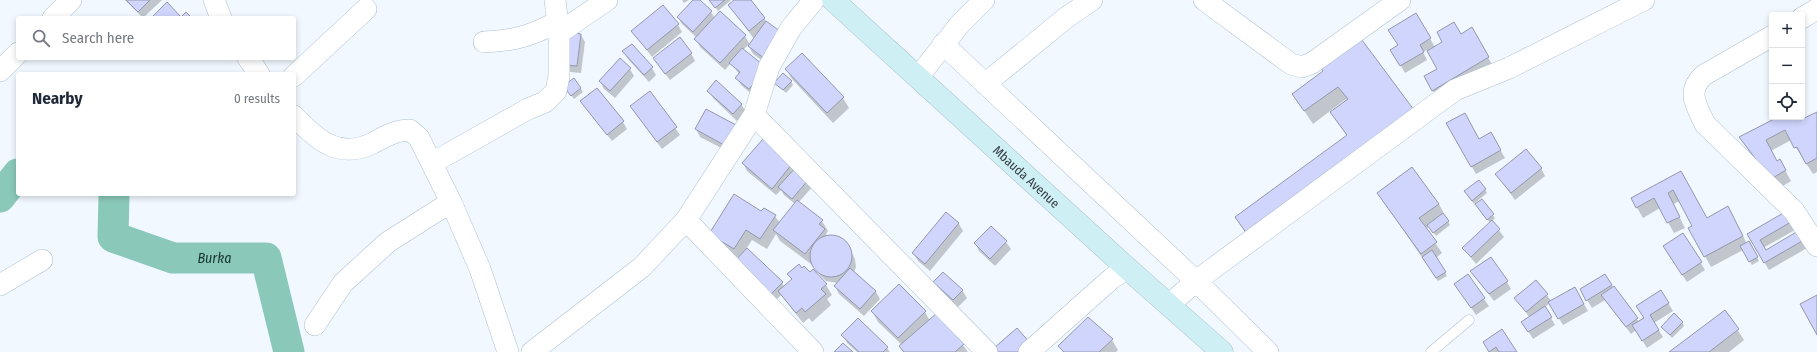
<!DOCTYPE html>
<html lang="en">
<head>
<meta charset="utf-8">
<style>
  :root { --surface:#fff; --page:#f2f2f3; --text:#1f2937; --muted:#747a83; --line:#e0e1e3 }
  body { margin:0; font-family:"Fira Sans Condensed",sans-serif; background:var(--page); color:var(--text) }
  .controls { position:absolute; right:12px; top:12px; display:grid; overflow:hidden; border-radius:4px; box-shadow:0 2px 6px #0003 }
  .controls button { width:36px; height:36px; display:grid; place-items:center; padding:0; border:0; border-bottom:1px solid var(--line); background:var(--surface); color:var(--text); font:20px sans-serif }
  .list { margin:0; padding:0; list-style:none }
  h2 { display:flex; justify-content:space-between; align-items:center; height:52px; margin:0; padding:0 16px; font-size:17px }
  h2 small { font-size:13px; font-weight:400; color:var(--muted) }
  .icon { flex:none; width:22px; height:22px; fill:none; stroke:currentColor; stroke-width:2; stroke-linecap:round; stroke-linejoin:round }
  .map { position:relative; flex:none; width:1817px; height:352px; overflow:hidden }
  .search { position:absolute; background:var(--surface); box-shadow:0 2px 6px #0003; left:16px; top:16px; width:280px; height:44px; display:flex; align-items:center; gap:10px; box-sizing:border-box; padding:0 14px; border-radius:4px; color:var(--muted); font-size:15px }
  .panel { position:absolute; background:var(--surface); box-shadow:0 2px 6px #0003; left:16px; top:72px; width:280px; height:124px; border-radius:4px }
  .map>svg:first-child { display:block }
</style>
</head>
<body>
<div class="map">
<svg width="1817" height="352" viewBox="0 0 1817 352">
  <rect width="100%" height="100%" fill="#f1f8ff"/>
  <path fill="#0003" d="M125 0H162L143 18Z
    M682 0H689L684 3Z
    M694 0H698L711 12 715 19 745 36 750 45 754 39 729 5 736 0H749L765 19 767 24 770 66 753 54 748 45 743 50 766 69 754 96 741 85 737 78 739 74 731 63 725 70 700 47 696 39 697 38 682 24 678 17Z
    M710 0H731L718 11Z
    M1416 15 1435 47 1472 29 1494 68 1439 101 1425 77 1439 69 1427 50 1423 52 1427 60 1405 73 1392 50 1399 46Z
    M678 25 682 32 652 57 632 31Z
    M581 35 585 42 581 73 570 72 566 64Z
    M624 52 652 68 656 75 649 82 628 59Z
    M691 53 695 61 670 80 659 66Z
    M630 69 634 76 615 98 604 89 600 81Z
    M786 69 843 98 849 108 833 123 792 79Z
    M1324 72 1413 111 1255 246 1236 218 1347 136 1331 113 1348 101 1346 99 1313 124 1293 94Z
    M574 79 583 92 574 99 567 89Z
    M791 81 793 85 786 93 776 83Z
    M709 91 741 104 746 112 737 121 713 98Z
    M650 92 680 135 662 149 636 114Z
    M581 102 623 122 627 129 612 141Z
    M706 110 729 152 700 137 696 129Z
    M1817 113V172L1813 174 1791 140 1771 151 1777 162 1780 161 1791 181 1778 189 1747 148 1741 138 1780 117H1798L1800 122Z
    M1448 124 1479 141 1491 134 1505 158 1476 174Z
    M763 140 813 186 799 202 822 221 828 231 826 234 828 237 835 236 842 239 847 244 855 259 856 267 854 272 876 292 880 299 864 316 839 294 835 286 838 283 826 281 820 275 813 261 811 264 780 241 776 234 767 249 752 240 746 249 782 282 784 287 792 280 789 274 802 269 826 285 832 295 827 299 831 305 812 322 809 318 803 323 781 295 775 301 739 258 716 244 762 213 775 216 780 223 795 204 784 195 781 190 776 195 747 171 743 163Z
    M1541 168 1545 176 1515 200 1496 174Z
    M1681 172 1706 219 1734 218 1747 244 1749 243 1759 261 1752 265 1743 250 1711 267 1690 229 1694 226 1680 201 1673 204 1685 228 1674 233 1660 208 1643 218 1632 199Z
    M1485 189 1487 193 1474 204 1467 195Z
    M1378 193 1439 204 1450 225 1436 236 1429 226 1426 229 1442 253 1436 258 1447 276 1438 281Z
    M1482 201 1495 218 1492 221 1504 237 1476 264 1463 248 1490 223 1479 208Z
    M947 214 959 224 963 231 930 271 918 261 914 254Z
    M1785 214 1795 230 1763 248 1765 252 1798 233 1807 248 1769 270 1748 235Z
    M991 227 1006 242 1011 249 995 266 979 251 975 243Z
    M1683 234 1705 270 1687 282 1668 254Z
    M1471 271 1507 282 1511 289 1494 301Z
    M1467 275 1489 306 1476 315 1455 284Z
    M1605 275 1613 288 1639 322 1644 319 1661 291 1673 311 1654 323 1663 337 1647 348 1636 330 1631 334 1605 300 1592 308 1581 290Z
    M935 282 962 290 967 298 958 307 939 290Z
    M1575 288 1588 311 1563 325 1550 303 1545 307 1555 325 1533 339 1527 329 1530 318 1515 298 1547 295 1551 301Z
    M872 311 925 312 930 321 963 345 968 352H903L900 347 902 345 878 322Z
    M1725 311 1744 340 1729 352H1671Z
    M1682 322 1684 326 1672 338 1662 327Z
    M843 335 887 348 890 352H857L847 343Z
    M1112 340 1118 350 1116 352H1063L1059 346Z
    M1484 343 1516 352H1490Z"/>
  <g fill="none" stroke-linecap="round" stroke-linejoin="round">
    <g stroke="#8ac9b9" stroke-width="31">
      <path id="s1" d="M114 194 113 237 173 258H266L289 352"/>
      <path d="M0 197 18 174"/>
    </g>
  </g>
  <path fill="#d0d5fd" stroke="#9598ac" d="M126 0H150L138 12Z
    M693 0H700L712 11 693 32 677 17Z
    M709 0H725L715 8Z
    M734 0H751L765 18 749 31 728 5Z
    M167 2 181 17 186 12 192 18H151Z
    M663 5 679 24 647 50 631 31Z
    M720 11 746 35 720 63 694 39Z
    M1416 13 1431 38 1420 45 1424 52 1400 66 1390 50 1398 45 1388 30Z
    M766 21 784 34 765 59 748 46Z
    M1454 22 1461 34 1472 27 1489 57 1432 91 1424 76 1437 69 1427 51 1442 42 1437 32Z
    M568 32 581 34 577 66 565 65Z
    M1359 36 1414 110 1247 234 1235 217 1347 135 1330 112 1348 99 1338 87 1304 111 1292 94 1323 71 1319 65Z
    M680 37 692 53 665 74 653 58Z
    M632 44 653 67 644 75 622 51Z
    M742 48 767 68 749 89 735 78 740 72 729 63Z
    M802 53 844 97 827 113 785 69Z
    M620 58 631 68 610 91 599 81Z
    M783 73 792 81 783 90 774 83Z
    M574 78 581 88 571 96 563 86Z
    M716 80 742 104 733 114 707 91Z
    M597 88 624 121 607 135 580 101Z
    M650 91 677 127 657 142 630 106Z
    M706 109 736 125 724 145 695 129Z
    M1817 112V158L1806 164 1797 147 1794 148 1785 130 1766 140 1777 161 1780 159 1786 170 1771 179 1739 137 1778 117H1798L1800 120Z
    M1465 113 1479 139 1491 132 1501 150 1471 167 1446 123Z
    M763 139 792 164 772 189 742 163Z
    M1526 149 1542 168 1511 193 1495 174Z
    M796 167 810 178 792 199 778 187Z
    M1412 167 1439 204 1419 218 1437 242 1421 254 1377 193Z
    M1681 171 1707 218 1728 206 1743 236 1704 257 1688 228 1692 226 1673 190 1668 193 1680 217 1667 223 1654 198 1636 208 1631 198Z
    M1479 180 1486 189 1472 201 1464 191Z
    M734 194 761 211 764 208 776 215 760 239 746 230 734 249 709 234Z
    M1482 199 1494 214 1487 220 1475 204Z
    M797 200 823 220 819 224 825 229 805 254 773 230Z
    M946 212 959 223 925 264 912 253Z
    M1785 212 1791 222 1760 240 1766 250 1798 231 1804 240 1764 263 1747 234Z
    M1443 213 1449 221 1433 233 1427 225Z
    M1492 220 1500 229 1471 257 1462 248Z
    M991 226 1007 241 990 259 974 243Z
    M1683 233 1702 262 1682 275 1663 246Z
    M810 256a21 21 0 1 1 42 0a21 21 0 1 1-42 0Z
    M1749 241 1758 257 1749 262 1740 246Z
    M747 248 783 282 770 295 735 261Z
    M1432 250 1446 272 1436 278 1422 257Z
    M1491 257 1508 281 1489 294 1470 271Z
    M799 264 802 268 804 266 810 272 813 269 827 284 821 289 826 294 805 312 802 308 796 313 778 291 792 279 787 274Z
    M850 268 876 291 860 309 834 286Z
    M943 272 963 290 953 300 933 282Z
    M1468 274 1485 298 1471 308 1454 284Z
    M1605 274 1612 285 1586 301 1580 289Z
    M1536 280 1548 294 1526 312 1514 298Z
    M899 284 926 311 898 338 871 311Z
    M1614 286 1638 318 1626 327 1601 295Z
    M1575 287 1584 304 1558 319 1548 302Z
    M1661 290 1669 303 1650 315 1659 330 1642 341 1632 325 1644 318 1636 306Z
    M1817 295V335L1800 304Z
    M1545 306 1552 317 1528 332 1521 322Z
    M1725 310 1739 329 1709 352H1669Z
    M937 313 964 344 955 352H904L899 346Z
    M1674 313 1683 322 1670 335 1661 327Z
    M1088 317 1113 339 1099 352H1064L1058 346Z
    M858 318 888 347 883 352H859L841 335Z
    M1017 328 1031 344 1022 352H998L994 348Z
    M1502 329 1517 352H1499L1496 347 1489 352 1483 342Z
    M843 343 853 352H834Z"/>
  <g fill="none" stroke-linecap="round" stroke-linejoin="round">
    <defs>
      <path id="lane" d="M1431 352 1469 320"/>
      <path id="street" d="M214 0 221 18
        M1204 0 1291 64 1302 67 1312 63 1400 0
        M53 18 71 0
        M1802 18 1817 9
        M559 33 607 0
        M1772 36 1704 75C1686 91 1696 105 1705 124L1794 211 1817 246
        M484 42C513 41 531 36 557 22
        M943 44 1196 281 1268 352
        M248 58 259 74
        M0 71 18 53
        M294 76 366 9
        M918 77 960 24 984 0
        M985 84 1067 17 1092 0
        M754 115 987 352
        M294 116C317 140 339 160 373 143 386 136 396 130 410 130L419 138 451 202 480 269 508 352
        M432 163 528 109 545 102 556 91 559 76V33L555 0
        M686 220 813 352
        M0 285 42 260
        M1169 305 1196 281 1455 90 1509 68 1644 0
        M315 325 343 283 388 242 451 202
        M532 352 642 267 686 220 754 115 769 67 791 28 814 0
        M1029 352 1111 279 1127 268"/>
      <g id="secondary">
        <path id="s2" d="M833 0 1127 268 1222 352"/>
      </g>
    </defs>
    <use href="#lane" stroke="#aec0d0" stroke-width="11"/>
    <use href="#street" stroke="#aec0d0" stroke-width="22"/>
    <use href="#secondary" stroke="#aec0d0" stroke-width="23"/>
    <use href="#lane" stroke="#fff" stroke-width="10"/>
    <use href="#street" stroke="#fff" stroke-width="21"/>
    <use href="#secondary" stroke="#ceeff4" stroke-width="22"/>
  </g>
  <g text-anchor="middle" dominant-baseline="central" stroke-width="3.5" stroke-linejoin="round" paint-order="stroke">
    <g font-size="13" fill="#363e44" stroke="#f1f8ff">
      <text stroke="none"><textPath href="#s2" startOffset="262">Mbauda Avenue</textPath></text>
    </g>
    <g font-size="14" font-style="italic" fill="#15342d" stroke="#f1f8ff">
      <text stroke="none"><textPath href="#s1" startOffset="148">Burka</textPath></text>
    </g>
  </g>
</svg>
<div class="controls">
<button>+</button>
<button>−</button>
<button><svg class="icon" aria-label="locate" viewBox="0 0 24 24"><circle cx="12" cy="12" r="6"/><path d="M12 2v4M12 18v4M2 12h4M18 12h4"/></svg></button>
</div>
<div class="search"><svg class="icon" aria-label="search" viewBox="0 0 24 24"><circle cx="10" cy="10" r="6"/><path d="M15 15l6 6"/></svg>Search here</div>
<section class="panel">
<h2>Nearby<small>0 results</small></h2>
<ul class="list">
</ul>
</section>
</div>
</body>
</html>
